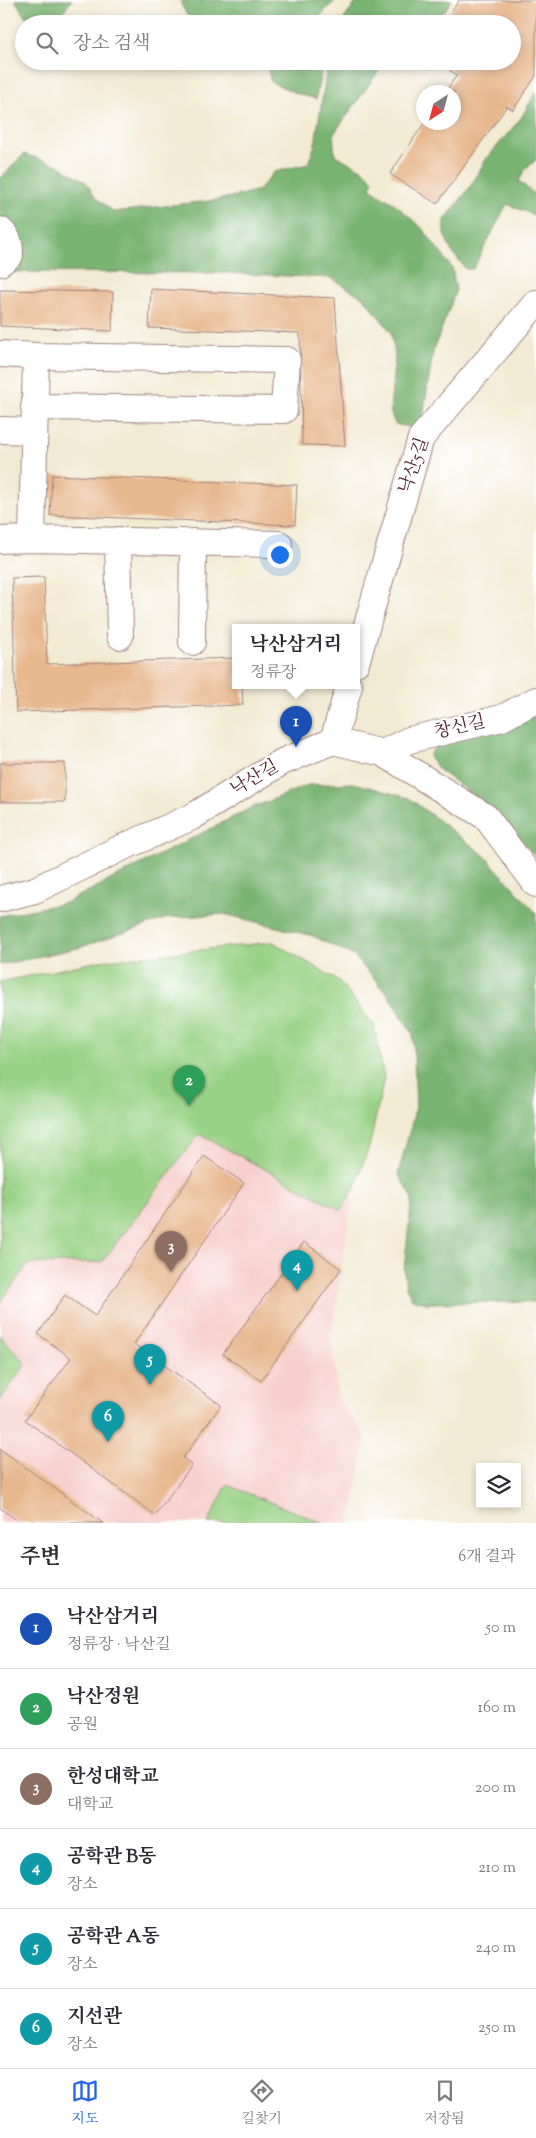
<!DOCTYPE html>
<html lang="ko">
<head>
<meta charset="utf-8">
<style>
  :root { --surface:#fff; --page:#f2f2f3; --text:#2b2b33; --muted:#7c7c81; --line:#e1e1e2; --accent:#2563eb }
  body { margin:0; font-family:"Sorts Mill Goudy","Noto Serif KR",serif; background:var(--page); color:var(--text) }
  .controls { position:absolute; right:15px; bottom:15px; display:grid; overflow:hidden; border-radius:0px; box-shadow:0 2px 8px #0003 }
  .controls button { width:45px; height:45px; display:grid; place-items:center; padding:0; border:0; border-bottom:1px solid var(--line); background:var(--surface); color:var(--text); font:25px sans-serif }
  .compass { position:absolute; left:416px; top:85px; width:45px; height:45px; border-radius:50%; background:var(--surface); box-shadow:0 2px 8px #0003; rotate:216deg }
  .you { position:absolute; left:279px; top:554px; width:18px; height:18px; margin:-12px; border:4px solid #fff; border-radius:50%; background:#1a73e8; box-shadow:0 0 0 8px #1a73e833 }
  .badge { display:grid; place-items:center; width:32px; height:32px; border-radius:50%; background:var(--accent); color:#fff; font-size:16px; font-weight:700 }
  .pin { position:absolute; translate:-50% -41px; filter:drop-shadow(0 1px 2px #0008) }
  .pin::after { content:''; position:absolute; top:26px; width:18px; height:15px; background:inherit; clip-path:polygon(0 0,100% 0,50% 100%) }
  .popup { position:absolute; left:232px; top:624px; width:128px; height:65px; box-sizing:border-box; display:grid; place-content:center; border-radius:0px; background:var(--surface); filter:drop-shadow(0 1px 4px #0005); font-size:16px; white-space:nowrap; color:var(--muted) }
  .popup b { font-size:19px; color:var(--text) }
  .popup::after { content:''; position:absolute; left:50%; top:100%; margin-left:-10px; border:10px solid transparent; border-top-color:var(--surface) }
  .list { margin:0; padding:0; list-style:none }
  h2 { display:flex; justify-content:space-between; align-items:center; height:65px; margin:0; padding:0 20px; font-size:21px }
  h2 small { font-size:16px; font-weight:400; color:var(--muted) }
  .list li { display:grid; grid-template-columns:32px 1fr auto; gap:15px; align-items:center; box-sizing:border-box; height:80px; padding:0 20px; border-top:1px solid var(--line) }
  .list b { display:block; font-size:19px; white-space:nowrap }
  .list p { margin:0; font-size:16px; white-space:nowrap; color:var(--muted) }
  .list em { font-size:16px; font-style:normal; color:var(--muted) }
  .icon { flex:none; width:28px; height:28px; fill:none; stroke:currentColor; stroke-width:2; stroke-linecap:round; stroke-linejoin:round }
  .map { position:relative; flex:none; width:536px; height:1523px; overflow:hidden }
  .search { position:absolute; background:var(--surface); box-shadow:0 2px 8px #0003; left:15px; right:15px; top:15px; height:55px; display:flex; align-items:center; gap:12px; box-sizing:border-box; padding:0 18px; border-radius:28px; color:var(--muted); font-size:19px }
  .sheet { height:545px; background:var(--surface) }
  nav { display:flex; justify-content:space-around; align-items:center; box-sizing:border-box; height:70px; border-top:1px solid var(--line); background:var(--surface); font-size:14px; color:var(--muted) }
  nav a { display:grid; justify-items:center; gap:2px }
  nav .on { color:var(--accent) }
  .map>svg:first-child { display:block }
</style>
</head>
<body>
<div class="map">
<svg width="536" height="1523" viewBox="0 0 536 1523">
  <rect width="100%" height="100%" fill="#fff"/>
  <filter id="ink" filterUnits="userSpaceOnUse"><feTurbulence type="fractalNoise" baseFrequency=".02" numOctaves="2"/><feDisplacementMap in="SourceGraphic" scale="10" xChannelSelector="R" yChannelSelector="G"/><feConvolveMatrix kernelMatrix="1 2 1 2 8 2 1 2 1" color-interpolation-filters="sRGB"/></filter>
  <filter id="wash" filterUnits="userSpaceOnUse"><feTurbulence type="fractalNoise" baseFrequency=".0096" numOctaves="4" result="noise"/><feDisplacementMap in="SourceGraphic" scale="20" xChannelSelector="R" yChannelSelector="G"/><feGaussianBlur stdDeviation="1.12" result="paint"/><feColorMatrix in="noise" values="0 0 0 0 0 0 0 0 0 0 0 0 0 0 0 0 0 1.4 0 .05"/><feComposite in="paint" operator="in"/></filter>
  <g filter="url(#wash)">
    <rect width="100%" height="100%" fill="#f2ead3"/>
    <path fill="#f7d0cd" d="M0 988 376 1079 351 1205 331 1339 338 1399 366 1437 350 1523H0Z"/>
    <path fill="#99d286" stroke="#727858" d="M273 942 339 981 374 1025 384 1078 370 1144 354 1189 341 1210 199 1134 102 1262 28 1264 0 1303V982L99 961Z
      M0 1335 26 1364 0 1400Z
      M227 1485 323 1523H208Z"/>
    <path fill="#7ab473" stroke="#626a4f" d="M15 0H72L62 13 48 23 25 16Z
      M182 0H336L319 17 316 24H202L187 15 181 4Z
      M358 0H452L436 24H340Z
      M266 61H323L316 99 296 93 271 82Z
      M328 61H386L333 135 335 155 365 171 373 180 370 188 396 205 422 228 452 268 456 290 433 352 423 416 414 428 395 424 390 411 395 355 391 332 364 298 331 278 226 273 9 272 19 255 20 235 7 220 0 218V179L24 154 58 165 86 182 96 198 114 212 216 200 236 196 259 190 274 172 308 164 315 144Z
      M536 92V160L525 169 519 181 536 196V216L507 204 473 269H466L452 252 444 234V221L470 187 487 158 521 118Z
      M536 709V857L495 811 440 771 429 756 441 738Z
      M354 783 409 798 484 855 536 913V1302L426 1303 412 1299 406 1287 404 1269 412 1197 398 1174 416 1107 413 1034 387 993 354 956 313 936 224 914 168 918 78 948 0 965V916L65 903 249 809 308 785Z"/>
    <g id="blocks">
      <path fill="#e7b78e" d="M459 0H536V76L513 110 507 106 437 204 390 174 425 122H454V92H445L457 75 436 61H512V24H443Z
        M151 289 335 298 345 446 302 445 300 333 149 328Z
        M0 290 113 292 112 331 0 326Z
        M52 475 297 485 295 525 50 515Z
        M44 577 47 664 236 658V686H242L243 705 16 712 12 578Z
        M0 763H65V802H0Z
        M204 1156 244 1183 134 1344 221 1405 183 1458 192 1465 155 1515 25 1420 71 1358 38 1334 65 1295 95 1316Z
        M304 1242 341 1269 261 1381 223 1354Z
        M0 1449 68 1498 103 1523H21L0 1508Z"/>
    </g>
  </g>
  <g filter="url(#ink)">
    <use href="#blocks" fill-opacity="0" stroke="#9e847f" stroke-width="1"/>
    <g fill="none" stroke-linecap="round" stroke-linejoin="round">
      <defs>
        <path id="street" d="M0 230C9 237 10 244 10 255L0 263
          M0 354 36 356 32 539
          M34 407 284 410 287 360 36 356
          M0 430 34 431
          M0 540 32 539 279 544
          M118 540 120 636
          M192 642 193 542
          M356 663 421 438 536 303
          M333 741 349 686
          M383 753 409 740 502 718 536 700
          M0 899 35 890 119 849 192 817 282 762 333 741 383 753 486 817 536 884"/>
      </defs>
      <use href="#street" stroke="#9e847f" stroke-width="28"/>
      <use href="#street" stroke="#fff" stroke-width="26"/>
    </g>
  </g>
  <g text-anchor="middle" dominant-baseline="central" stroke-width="4.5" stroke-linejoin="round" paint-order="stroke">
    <g font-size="18" fill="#4a1f2b" stroke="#fff">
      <text transform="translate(415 466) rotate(-71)">낙산5길</text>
      <text transform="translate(460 728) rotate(-13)">창신길</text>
      <text transform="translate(255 779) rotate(-31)">낙산길</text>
    </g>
  </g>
</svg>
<div class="controls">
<button><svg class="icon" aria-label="layers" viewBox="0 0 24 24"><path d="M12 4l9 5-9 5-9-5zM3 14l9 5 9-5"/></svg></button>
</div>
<svg class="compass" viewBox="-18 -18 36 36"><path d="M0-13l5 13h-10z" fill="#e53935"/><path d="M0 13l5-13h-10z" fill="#7c7c81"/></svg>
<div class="you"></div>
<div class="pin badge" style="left:296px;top:747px;background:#1a4fb4">1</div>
<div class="popup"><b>낙산삼거리</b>정류장</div>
<div class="pin badge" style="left:189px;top:1106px;background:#2e9e5b">2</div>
<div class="pin badge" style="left:171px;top:1272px;background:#8d6e63">3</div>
<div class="pin badge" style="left:297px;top:1291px;background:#0f9aa8">4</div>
<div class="pin badge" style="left:150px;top:1385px;background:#0f9aa8">5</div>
<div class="pin badge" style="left:108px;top:1442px;background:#0f9aa8">6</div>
<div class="search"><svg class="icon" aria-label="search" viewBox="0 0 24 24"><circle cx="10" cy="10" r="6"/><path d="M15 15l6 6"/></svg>장소 검색</div>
</div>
<section class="sheet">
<h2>주변<small>6개 결과</small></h2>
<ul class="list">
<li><span class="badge" style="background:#1a4fb4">1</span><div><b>낙산삼거리</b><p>정류장 · 낙산길</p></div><em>50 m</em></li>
<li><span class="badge" style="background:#2e9e5b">2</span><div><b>낙산정원</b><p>공원</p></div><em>160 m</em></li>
<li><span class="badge" style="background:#8d6e63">3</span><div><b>한성대학교</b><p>대학교</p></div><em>200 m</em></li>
<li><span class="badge" style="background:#0f9aa8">4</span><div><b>공학관 B동</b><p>장소</p></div><em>210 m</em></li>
<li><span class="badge" style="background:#0f9aa8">5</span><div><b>공학관 A동</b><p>장소</p></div><em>240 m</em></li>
<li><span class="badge" style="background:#0f9aa8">6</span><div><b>지선관</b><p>장소</p></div><em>250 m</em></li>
</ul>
</section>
<nav>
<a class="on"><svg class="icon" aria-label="map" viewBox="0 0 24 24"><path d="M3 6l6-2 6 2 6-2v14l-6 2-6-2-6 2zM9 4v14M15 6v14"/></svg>지도</a>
<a><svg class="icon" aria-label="directions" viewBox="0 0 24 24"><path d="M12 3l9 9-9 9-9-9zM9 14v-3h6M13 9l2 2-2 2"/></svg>길찾기</a>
<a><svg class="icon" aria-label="saved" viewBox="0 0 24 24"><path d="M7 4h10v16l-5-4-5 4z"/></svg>저장됨</a>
</nav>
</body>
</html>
